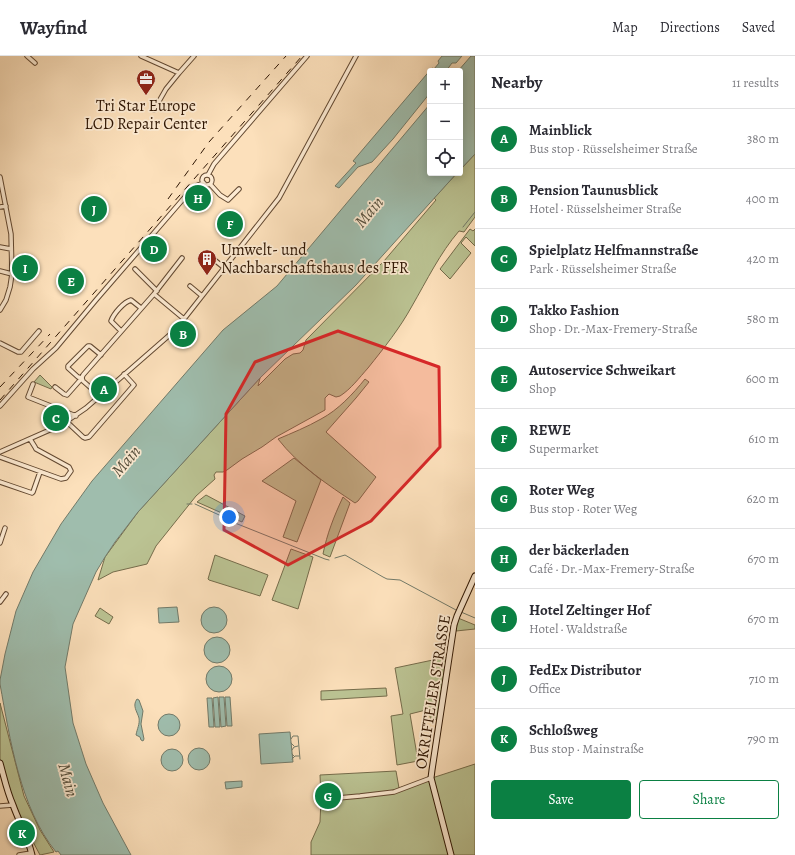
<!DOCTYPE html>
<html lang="en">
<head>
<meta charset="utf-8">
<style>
  :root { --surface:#fff; --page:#f7f7f7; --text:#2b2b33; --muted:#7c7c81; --line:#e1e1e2; --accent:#0b8043 }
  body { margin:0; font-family:Alegreya,serif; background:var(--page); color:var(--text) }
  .controls { position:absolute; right:12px; top:12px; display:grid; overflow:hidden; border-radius:4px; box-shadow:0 2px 10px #0003 }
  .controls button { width:36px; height:36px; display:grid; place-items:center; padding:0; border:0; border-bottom:1px solid var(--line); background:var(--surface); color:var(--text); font:20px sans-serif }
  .you { position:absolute; left:229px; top:461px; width:14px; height:14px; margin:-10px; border:3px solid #fff; border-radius:50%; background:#1a73e8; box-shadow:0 0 0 6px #1a73e833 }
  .badge { display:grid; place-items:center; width:26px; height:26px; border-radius:50%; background:var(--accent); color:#fff; font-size:13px; font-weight:700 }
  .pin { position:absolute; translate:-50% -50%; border:2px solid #fff; box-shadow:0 1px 4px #0006 }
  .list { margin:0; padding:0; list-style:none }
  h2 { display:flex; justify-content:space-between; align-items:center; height:52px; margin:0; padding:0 16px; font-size:17px }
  h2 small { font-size:13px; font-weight:400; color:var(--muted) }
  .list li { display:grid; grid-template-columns:26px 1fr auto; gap:12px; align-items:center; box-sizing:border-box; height:60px; padding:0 16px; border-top:1px solid var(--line) }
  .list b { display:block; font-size:15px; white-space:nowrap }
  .list p { margin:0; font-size:13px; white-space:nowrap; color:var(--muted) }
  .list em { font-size:13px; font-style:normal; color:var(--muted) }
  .actions { display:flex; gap:8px; padding:12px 16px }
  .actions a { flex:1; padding:9px 0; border:1px solid var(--accent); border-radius:4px; text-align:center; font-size:14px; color:var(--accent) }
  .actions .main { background:var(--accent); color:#fff }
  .icon { flex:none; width:22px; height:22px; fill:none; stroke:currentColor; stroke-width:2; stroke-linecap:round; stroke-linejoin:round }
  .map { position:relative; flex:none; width:475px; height:799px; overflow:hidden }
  header { display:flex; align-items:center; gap:24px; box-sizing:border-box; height:56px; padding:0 20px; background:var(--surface); border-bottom:1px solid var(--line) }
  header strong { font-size:19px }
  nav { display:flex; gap:22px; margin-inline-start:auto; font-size:14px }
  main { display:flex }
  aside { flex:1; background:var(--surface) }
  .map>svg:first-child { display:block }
</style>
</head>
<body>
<header>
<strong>Wayfind</strong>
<nav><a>Map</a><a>Directions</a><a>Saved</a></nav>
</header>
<main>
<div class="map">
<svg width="475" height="799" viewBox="0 0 475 799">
  <rect width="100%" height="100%" fill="#fce0bb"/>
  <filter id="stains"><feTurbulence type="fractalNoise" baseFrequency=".005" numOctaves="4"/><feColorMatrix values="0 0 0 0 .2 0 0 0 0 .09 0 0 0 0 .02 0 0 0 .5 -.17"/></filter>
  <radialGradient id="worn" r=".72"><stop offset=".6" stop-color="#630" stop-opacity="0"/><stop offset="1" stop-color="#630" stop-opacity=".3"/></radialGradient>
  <path fill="#bbc393" stroke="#756c4b" d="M475 98V161L464 176 459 175C440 197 427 224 412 250 400 272 384 292 368 312 359 322 351 333 340 340L336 341 329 338 325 342V354L276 381 262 391 242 403 227 414 223 416H216L214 419 215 423 196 440 156 490 147 508 113 516 98 524 105 501 138 456 260 322 258 330 285 303 293 298 300 297 303 294 306 284 384 205 436 144 434 142 457 117H460V114Z
    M470 173 473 175 475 173V190L466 181 461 187 471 197 450 223 440 213Z
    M40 319 52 331 51 333 34 326Z
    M365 323 369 326 356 342 326 376 376 421 358 445 355 447C328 429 298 409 278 383 292 377 307 371 321 363 338 354 353 338 365 323Z
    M294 402 321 424 297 486 283 481 296 445 262 425Z
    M206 439 245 460 242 466 197 446Z
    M343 441 350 447 330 501 323 498C327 478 334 460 343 441Z
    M291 493 313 501 298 553 272 544Z
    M215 499 268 519 260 540 209 524 208 523Z
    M100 552 113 561 109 568 95 560Z
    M458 562 475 569V573L456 575Z
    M447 601 437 663 431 665 429 656 426 654 410 658 418 705 397 709 391 660 403 658 395 612Z
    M386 632 387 640 321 644V635Z
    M0 647 24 740 40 774 54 796 40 799 31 782H28L6 728 0 706Z
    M475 708V799H311V786L320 766 321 743 320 719 396 715 399 732 429 723Z"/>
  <path fill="#9fbdad" stroke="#727a69" d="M442 0H462L456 7H452L446 15H430V37L393 83 372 106 358 111 339 132 335 130 356 107 353 105 432 12 434 13 439 7 438 5Z
    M471 0H475V98L460 114V15H458Z
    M430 48V117H457L356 229 260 322 138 456 115 486 105 501 96 516 73 568 65 611 73 667 86 708 103 747 131 799H61L58 795 56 796C20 752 10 683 0 628V624L5 598 16 555 33 516 61 468 92 425 223 274 277 230Z
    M177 551 179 566 159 567 158 552Z
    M201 564a13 13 0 1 1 26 0a13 13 0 1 1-26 0Z
    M204 594a13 13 0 1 1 26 0a13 13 0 1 1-26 0Z
    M206 623a13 13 0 1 1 26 0a13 13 0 1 1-26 0Z
    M218 641 220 671H215L213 642Z
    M219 641H224L226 670 221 671Z
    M225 641H230L232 670H227Z
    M207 642H212L214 671H209Z
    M137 643 139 644 143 655 141 668 144 683 143 685 141 684 140 681 136 679C137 673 140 668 139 662 137 655 132 650 137 643Z
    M158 669a11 11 0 1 1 22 0a11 11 0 1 1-22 0Z
    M290 676 293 706 261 708 259 678Z
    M188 703a11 11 0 1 1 22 0a11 11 0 1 1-22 0Z
    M161 704a11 11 0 1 1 22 0a11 11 0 1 1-22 0Z
    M242 725V731L226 733 225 726Z"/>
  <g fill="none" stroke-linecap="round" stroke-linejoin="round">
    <path stroke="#727a69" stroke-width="1" d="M463 171 475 156
      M187 448H192
      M195 448 228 463
      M230 465 325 503 329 504
      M335 502 345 499 383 521 387 523 400 524 456 554
      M461 556 475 562
      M291 683 293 680H298L300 703
      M291 687 294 690
      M292 694 294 691 298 690
      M292 698 294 700
      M292 703 295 700H299"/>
    <defs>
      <path id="street" d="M27 0 35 7
        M141 0 179 17 194 0
        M154 54 166 33 179 17
        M208 119 214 108 307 0
        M202 124a5 5 0 1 1 10 0a5 5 0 1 1-10 0Z
        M0 121 11 178 12 218 10 231 6 244 0 254
        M210 128 220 139 228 144 239 133
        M0 151 6 150
        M0 191 11 193
        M212 202 222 210
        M135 213 157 235
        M0 215 12 218
        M190 230 202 240
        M154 238 182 202
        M121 275 111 265C114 257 124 246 131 244L141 252
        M0 287 18 296H21L39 275
        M33 328 28 341 76 360
        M55 331 64 338 67 339 82 322 78 321 68 312V310L88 290H90L101 299
        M100 340 83 325 82 322 83 319 154 238 184 263
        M0 350 33 313 56 292 96 244 191 134 198 129 204 127
        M67 366 83 381 85 382 89 381 134 329 124 318
        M0 396 61 369 86 352 173 276 184 263 279 142 356 0
        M0 401 61 423 66 422 71 415 69 411 36 393 35 391 30 383
        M0 426 32 437 33 436 40 416
        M0 487 5 472
        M0 546 6 538
        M321 742 327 743 360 740 394 736 431 722
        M0 750 13 749
        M19 799 31 797"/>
      <path id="secondary" d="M0 707C4 721 7 736 13 749 19 766 28 781 32 799
        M451 799 431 722 432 714 454 569 457 560 475 520"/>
    </defs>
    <use href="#street" stroke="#624831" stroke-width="5.5"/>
    <use href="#secondary" stroke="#2f1603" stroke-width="7"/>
    <use href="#street" stroke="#fdebd3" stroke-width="3.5"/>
    <use href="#secondary" stroke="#fdebd3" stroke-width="5"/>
    <path stroke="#2f1603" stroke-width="1" stroke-dasharray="7 7" stroke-linecap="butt" d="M168 143 209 86 286 0
      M0 331 50 278
      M0 344 302 0"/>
  </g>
  <path fill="#d62828" fill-opacity="0.2" stroke="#d62828" stroke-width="3" stroke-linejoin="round" d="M338 275 439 311 440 391 371 465 288 509 224 474 226 358 255 306Z"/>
  <defs>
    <symbol id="office-pin" viewBox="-11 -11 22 30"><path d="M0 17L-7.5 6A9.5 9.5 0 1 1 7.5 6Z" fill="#8f2418" stroke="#fdebd3"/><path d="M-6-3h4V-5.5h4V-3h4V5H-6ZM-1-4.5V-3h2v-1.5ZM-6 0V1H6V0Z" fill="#fff"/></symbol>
    <symbol id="building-pin" viewBox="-11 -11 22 30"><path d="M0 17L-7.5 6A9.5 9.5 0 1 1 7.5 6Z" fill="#8f2418" stroke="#fdebd3"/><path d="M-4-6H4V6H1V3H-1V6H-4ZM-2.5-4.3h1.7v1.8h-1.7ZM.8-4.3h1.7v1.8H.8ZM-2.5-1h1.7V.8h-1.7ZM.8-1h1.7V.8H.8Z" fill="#fff"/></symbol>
  </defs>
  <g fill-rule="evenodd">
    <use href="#office-pin" x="135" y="12" width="22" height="30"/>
    <use href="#building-pin" x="196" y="192" width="22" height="30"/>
  </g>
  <g text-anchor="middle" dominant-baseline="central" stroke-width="3.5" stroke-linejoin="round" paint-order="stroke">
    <g font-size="16" fill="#2f1603" stroke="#fdebd3">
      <text x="146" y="50">Tri Star Europe<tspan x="146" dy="18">LCD Repair Center</tspan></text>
      <text x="221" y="194" text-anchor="start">Umwelt- und<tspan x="221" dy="18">Nachbarschaftshaus des FFR</tspan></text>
    </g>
    <g font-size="16" fill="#2f1603" stroke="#fdebd3">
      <text transform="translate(433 636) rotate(-81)">OKRIFTELER STRASSE</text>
    </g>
    <g font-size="17" font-style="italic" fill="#56503e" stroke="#fdebd3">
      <text transform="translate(369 156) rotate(-50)">Main</text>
      <text transform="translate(126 405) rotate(-49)">Main</text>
      <text transform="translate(68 724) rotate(75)">Main</text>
    </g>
  </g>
  <rect width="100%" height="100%" filter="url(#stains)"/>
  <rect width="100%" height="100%" fill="url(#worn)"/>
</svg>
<div class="controls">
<button>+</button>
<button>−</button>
<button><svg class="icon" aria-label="locate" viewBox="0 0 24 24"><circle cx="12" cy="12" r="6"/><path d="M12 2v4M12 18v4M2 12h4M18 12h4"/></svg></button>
</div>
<div class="you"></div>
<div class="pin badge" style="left:104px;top:333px">A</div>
<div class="pin badge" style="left:183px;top:278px">B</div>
<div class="pin badge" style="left:56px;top:362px">C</div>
<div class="pin badge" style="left:154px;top:193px">D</div>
<div class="pin badge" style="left:71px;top:225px">E</div>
<div class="pin badge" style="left:230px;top:168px">F</div>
<div class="pin badge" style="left:328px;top:740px">G</div>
<div class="pin badge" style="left:198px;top:142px">H</div>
<div class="pin badge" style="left:25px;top:212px">I</div>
<div class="pin badge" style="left:94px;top:153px">J</div>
<div class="pin badge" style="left:22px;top:777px">K</div>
</div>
<aside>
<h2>Nearby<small>11 results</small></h2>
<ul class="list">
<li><span class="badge">A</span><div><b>Mainblick</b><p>Bus stop · Rüsselsheimer Straße</p></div><em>380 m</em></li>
<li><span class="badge">B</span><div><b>Pension Taunusblick</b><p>Hotel · Rüsselsheimer Straße</p></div><em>400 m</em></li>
<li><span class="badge">C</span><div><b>Spielplatz Helfmannstraße</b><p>Park · Rüsselsheimer Straße</p></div><em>420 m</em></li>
<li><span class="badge">D</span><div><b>Takko Fashion</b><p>Shop · Dr.-Max-Fremery-Straße</p></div><em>580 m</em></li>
<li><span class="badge">E</span><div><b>Autoservice Schweikart</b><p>Shop</p></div><em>600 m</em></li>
<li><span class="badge">F</span><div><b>REWE</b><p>Supermarket</p></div><em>610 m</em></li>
<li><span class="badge">G</span><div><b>Roter Weg</b><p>Bus stop · Roter Weg</p></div><em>620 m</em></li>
<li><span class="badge">H</span><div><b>der bäckerladen</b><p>Café · Dr.-Max-Fremery-Straße</p></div><em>670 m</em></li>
<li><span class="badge">I</span><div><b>Hotel Zeltinger Hof</b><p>Hotel · Waldstraße</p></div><em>670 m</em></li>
<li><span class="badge">J</span><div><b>FedEx Distributor</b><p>Office</p></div><em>710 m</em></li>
<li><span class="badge">K</span><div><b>Schloßweg</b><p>Bus stop · Mainstraße</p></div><em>790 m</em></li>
</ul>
<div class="actions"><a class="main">Save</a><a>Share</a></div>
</aside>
</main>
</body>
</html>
